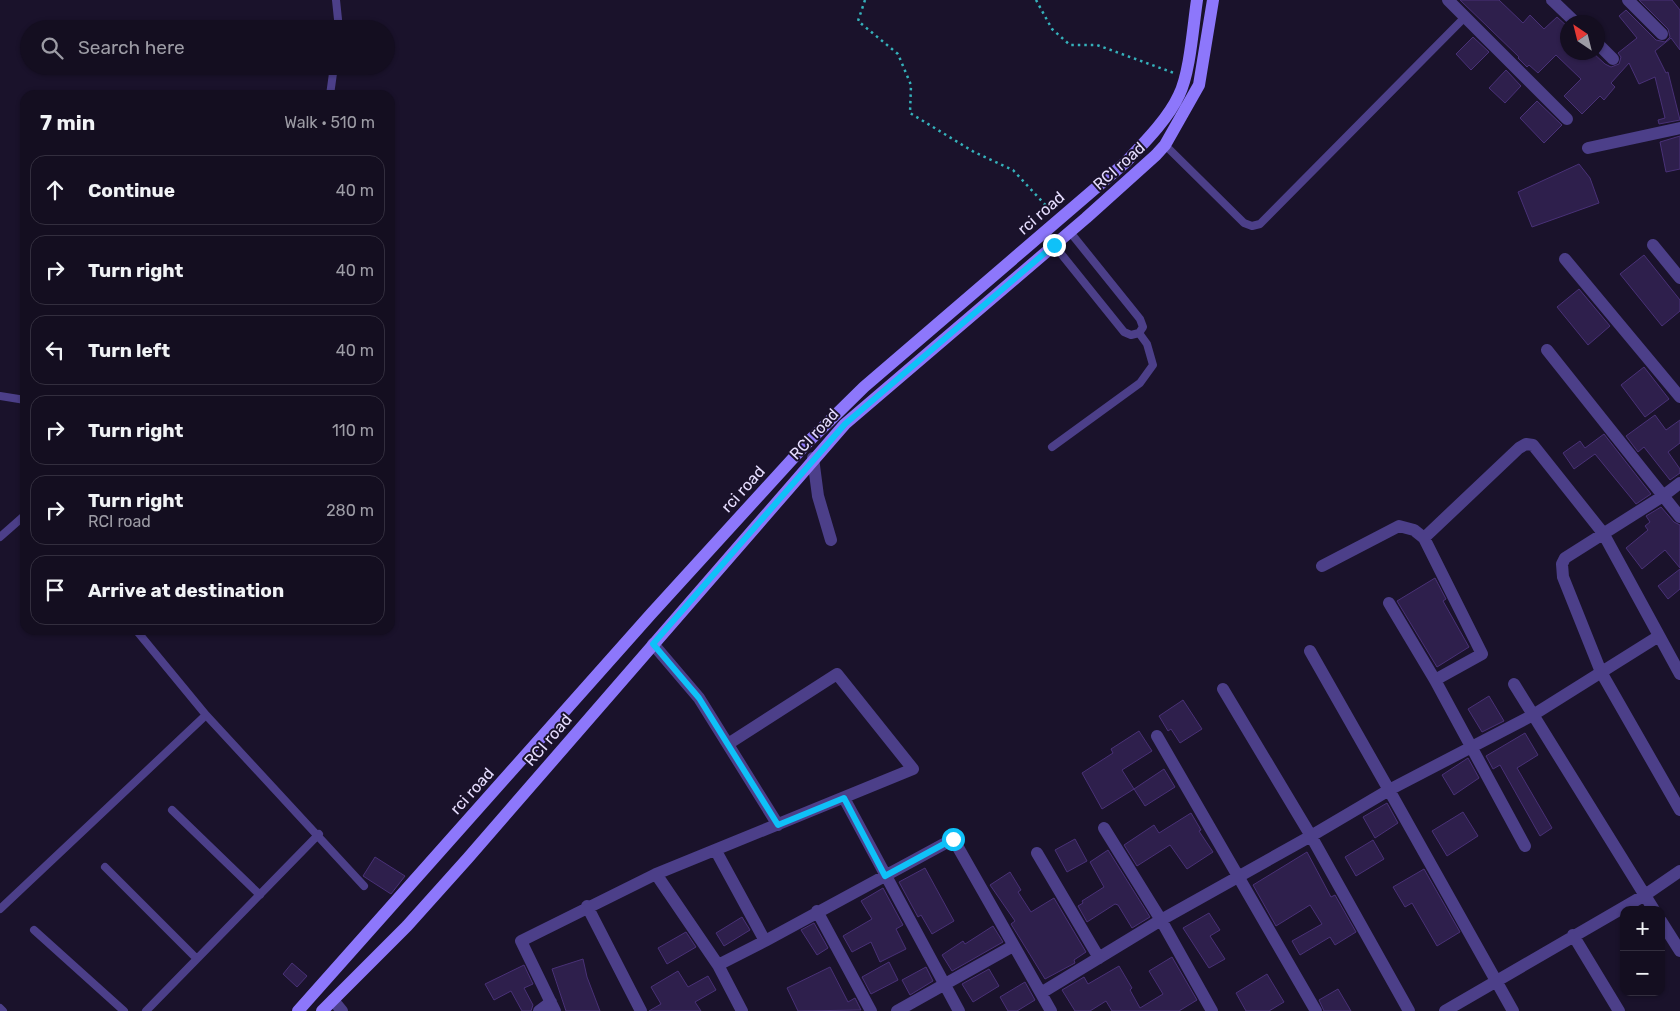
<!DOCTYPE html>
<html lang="en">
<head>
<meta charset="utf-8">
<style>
  :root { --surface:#140e20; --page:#211c2d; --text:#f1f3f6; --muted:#9d9ca5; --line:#332e3e }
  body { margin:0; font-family:Rubik,sans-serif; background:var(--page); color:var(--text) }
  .controls { position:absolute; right:15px; bottom:15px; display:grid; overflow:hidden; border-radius:10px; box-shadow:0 1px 4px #0004 }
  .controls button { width:45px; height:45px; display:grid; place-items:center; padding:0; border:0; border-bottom:1px solid var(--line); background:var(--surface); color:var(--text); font:25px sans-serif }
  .compass { position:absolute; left:1560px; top:15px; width:45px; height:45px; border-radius:50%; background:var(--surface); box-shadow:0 1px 4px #0004; rotate:325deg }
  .stop { position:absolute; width:15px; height:15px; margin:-11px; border:4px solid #0fc1f8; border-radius:50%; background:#fff }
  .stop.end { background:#0fc1f8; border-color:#fff; box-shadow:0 1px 5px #0008 }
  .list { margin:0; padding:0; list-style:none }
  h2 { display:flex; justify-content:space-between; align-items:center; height:65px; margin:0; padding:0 20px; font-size:21px }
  h2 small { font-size:16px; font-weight:400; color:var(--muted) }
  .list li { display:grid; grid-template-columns:32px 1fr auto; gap:15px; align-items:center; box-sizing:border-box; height:70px; margin:0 10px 10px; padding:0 10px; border:1px solid var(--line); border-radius:15px }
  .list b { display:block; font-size:19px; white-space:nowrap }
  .list p { margin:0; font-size:16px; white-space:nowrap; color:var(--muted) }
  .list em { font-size:16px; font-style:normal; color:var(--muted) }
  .icon { flex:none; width:28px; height:28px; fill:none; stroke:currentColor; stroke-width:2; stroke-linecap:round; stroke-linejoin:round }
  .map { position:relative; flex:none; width:1680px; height:1011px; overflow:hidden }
  .search { position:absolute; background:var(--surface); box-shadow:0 1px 4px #0004; left:20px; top:20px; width:375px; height:55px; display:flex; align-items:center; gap:12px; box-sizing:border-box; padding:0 18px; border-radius:28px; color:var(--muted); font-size:19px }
  .panel { position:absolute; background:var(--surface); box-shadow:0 1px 4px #0004; left:20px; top:90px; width:375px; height:545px; border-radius:15px }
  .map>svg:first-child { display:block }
</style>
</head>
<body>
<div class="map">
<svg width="1680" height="1011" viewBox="0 0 1680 1011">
  <rect width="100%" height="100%" fill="#1a122b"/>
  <path fill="#2e1f4c" stroke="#493177" d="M1460 0H1499L1523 23 1530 15 1544 29 1557 17 1568 27V52H1592L1605 64 1611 67 1619 64 1621 57 1618 53 1637 38 1619 16 1626 10 1656 40 1665 42 1670 37 1668 29 1639 0H1672L1680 10V50L1671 38 1655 51 1666 73 1668 72 1680 120 1659 124 1658 120 1665 118 1655 77 1639 84 1629 63 1611 83 1615 87 1604 100 1600 96 1582 114 1564 96 1581 79 1556 55 1538 73 1529 65 1527 67 1518 58 1519 57Z
    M1473 37 1489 52 1471 70 1456 54Z
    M1506 70 1521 86 1505 103 1489 88Z
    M1537 101 1562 125 1544 143 1520 118Z
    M1680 136V169L1666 172 1660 142Z
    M1579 164 1590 178 1599 203 1532 227 1518 192Z
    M1644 255 1680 300V311L1662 326 1620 274Z
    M1579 289 1610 326 1588 345 1557 307Z
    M1644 367 1669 399 1645 417 1621 385Z
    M1655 415 1666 430 1680 420V443L1668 452 1680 469V473L1670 480 1644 447 1638 452 1626 436Z
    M1604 434 1651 494 1636 504 1595 454 1574 469 1563 453 1580 441 1585 448Z
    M1661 507 1674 522 1680 525V568L1665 550 1642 569 1626 548 1648 530 1645 526 1650 522 1646 516Z
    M1680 569V589L1668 599 1658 586Z
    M1435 578 1446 599 1443 601 1469 647 1437 667 1397 601Z
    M1489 696 1504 721 1482 732 1468 709Z
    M1183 700 1202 729 1180 743 1171 729 1168 731 1159 716Z
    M1139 731 1152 751 1122 770 1134 789 1102 809 1082 773 1113 753 1111 749Z
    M1525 733 1538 755 1517 768 1552 828 1540 836 1500 765 1493 769 1486 756Z
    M1468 758 1479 778 1454 795 1442 775Z
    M1164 769 1175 787 1145 806 1134 789Z
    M1387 803 1398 823 1375 838 1363 817Z
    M1463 812 1478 836 1447 856 1432 831Z
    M1191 813 1201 830 1199 831 1213 852 1187 869 1170 845 1137 866 1124 845 1154 825 1159 833Z
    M1075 839 1087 861 1067 872 1055 850Z
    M1373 840 1384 859 1356 876 1345 857Z
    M1108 850 1150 917 1132 928 1118 905 1115 904 1087 922 1078 906 1083 903 1082 901 1104 887 1090 862Z
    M1307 852 1331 897 1335 895 1356 932 1335 945 1330 937 1300 955 1292 941 1322 924 1310 905 1276 926 1253 885Z
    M375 857 405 876 391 894 363 876Z
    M925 868 954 921 932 934 921 915 918 917 899 882Z
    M1424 869 1460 932 1437 946 1412 903 1405 907 1393 887Z
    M1010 872 1021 890 1018 892 1031 912 1054 898 1086 952 1074 960 1075 963 1045 979 1011 924 1015 921 990 885Z
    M883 888 903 925 896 929 906 949 880 962 871 942 852 952 843 936 872 919 861 901Z
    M1209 913 1220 930 1210 936 1225 959 1209 968 1183 928Z
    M742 917 750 930 724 946 716 933Z
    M814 923 828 948 817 955 801 930Z
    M993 926 1003 942 952 971 942 955 963 941 965 944Z
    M686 932 696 947 667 964 658 948Z
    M1172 957 1197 1000 1179 1011H1112L1106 1001 1090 1011H1075L1062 990 1084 977 1088 984 1119 966 1132 988 1130 990 1140 1008 1163 994 1149 971Z
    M583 959 587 977 600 1011H566L552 969Z
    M889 962 898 980 871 994 862 977Z
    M292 963 307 976 297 987 283 974Z
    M524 965 533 984 524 988 533 1005 531 1011H522L511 991 494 1000 485 984Z
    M830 967 848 1002 855 998 861 1010 798 1011 787 988Z
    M926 967 933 981 910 995 902 980Z
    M989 969 999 986 973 1002 962 984Z
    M678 971 688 987 708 976 716 990 695 1002 701 1011H649L661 1004 651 987Z
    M1267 974 1284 1002 1269 1011H1246L1236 993Z
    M1025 982 1035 1000 1017 1011H1008L1000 997Z
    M1338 989 1351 1011H1324L1319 1000Z"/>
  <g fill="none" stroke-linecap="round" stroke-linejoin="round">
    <path stroke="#35b1bb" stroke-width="2.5" stroke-dasharray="2.5 4" stroke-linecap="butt" d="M865 0 858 21 898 54 911 85 910 113 974 152 1013 170 1050 210
      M1036 0 1052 29 1070 45H1097L1174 73"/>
    <path stroke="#4c3f89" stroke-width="8" d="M336 0 339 29
      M330 95 334 66
      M1165 145 1244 223 1252 226 1260 224 1465 17
      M1054 245 1124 332 1131 335 1139 333 1143 327 1140 319 1070 232
      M0 396 25 400
      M1052 447 1140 383 1153 365 1147 344 1139 333
      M0 537 25 515
      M136 630 206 715
      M172 810 260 895
      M105 867 197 959
      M0 909 206 715 364 886
      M34 930 124 1011
      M0 1008 3 1011
      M146 1011 319 834"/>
    <path stroke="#4c3f89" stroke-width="12" d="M1448 0 1567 119
      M1552 0 1575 22
      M1628 0 1662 34
      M1598 44 1613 59
      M1588 148 1680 128
      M1653 245 1680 278
      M1565 259 1680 397
      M1547 350 1680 517
      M813 458 818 496 831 540
      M1680 483 1663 496 1565 558 1562 564 1563 577 1601 672 1680 810
      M1424 538 1519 448 1526 444 1533 445 1603 533 1680 674
      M1322 566 1399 526 1414 530 1424 538 1482 654 1435 680
      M1389 603 1435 680 1525 846
      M653 644 699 698 778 825
      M1310 651 1389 790 1533 715 1659 636
      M1514 684 1654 910
      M1223 689 1311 836 1389 790 1513 1011
      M1157 736 1316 1011
      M844 798 959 1011
      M1104 828 1161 920 1212 1011
      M951 835 1051 1011
      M716 851 765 941 718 965
      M1037 853 1099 958
      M656 874 718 965 742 1011
      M587 906 641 1011
      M817 911 871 1011
      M1661 921 1680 951
      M1573 935 1619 1011
      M765 941 953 839
      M1041 993 1161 920 1311 836 1409 1011
      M333 1000 342 1011
      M539 1011 551 1002
      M555 1011 521 941 656 874 913 769 837 674 728 744
      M897 1011 1013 946
      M1445 1011 1645 895 1680 871"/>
    <path stroke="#8d77fb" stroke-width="12" d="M298 1011 651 614 807 443 864 387 1126 162C1144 143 1168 119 1179 95 1190 73 1193 26 1197 0
      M322 1011 407 926 468 858 845 424 1086 218 1156 155 1165 145 1199 85 1213 0"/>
  </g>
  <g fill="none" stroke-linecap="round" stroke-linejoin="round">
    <path stroke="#0fc1f8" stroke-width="6" d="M953 839 885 876 844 798 778 825 699 698 653 644 845 424 1054 245"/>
  </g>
  <g text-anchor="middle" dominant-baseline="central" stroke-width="4" stroke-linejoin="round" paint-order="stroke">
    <g font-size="16" fill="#e6ddfe" stroke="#1a122b">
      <text transform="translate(1119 166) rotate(-42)">RCI road</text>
      <text transform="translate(1041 213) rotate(-41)">rci road</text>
      <text transform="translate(814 434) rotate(-47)">RCI road</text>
      <text transform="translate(743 489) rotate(-48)">rci road</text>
      <text transform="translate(548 740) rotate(-49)">RCI road</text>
      <text transform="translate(472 791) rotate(-48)">rci road</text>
    </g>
  </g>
</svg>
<div class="controls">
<button>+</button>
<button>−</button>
</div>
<svg class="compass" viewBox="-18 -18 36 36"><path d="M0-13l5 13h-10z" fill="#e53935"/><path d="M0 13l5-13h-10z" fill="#9d9ca5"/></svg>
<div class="stop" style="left:953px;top:839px"></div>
<div class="stop end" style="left:1054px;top:245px"></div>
<div class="search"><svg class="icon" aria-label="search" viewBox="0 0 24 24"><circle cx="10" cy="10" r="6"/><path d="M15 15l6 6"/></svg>Search here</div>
<section class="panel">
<h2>7 min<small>Walk · 510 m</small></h2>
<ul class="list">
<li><svg class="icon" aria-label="ahead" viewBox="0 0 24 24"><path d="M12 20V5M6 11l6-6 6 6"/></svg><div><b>Continue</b></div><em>40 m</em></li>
<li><svg class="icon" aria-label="right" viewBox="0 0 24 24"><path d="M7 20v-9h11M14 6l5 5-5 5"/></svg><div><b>Turn right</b></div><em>40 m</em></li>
<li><svg class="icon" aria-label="left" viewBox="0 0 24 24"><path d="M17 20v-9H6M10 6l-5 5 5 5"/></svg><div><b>Turn left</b></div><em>40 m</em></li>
<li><svg class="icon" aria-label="right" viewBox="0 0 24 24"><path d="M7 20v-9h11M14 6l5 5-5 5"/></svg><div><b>Turn right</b></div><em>110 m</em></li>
<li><svg class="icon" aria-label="right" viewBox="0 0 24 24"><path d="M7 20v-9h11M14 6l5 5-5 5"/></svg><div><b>Turn right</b><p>RCI road</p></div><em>280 m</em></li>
<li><svg class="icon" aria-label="arrive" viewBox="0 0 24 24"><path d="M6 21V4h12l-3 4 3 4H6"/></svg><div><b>Arrive at destination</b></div></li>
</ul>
</section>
</div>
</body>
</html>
